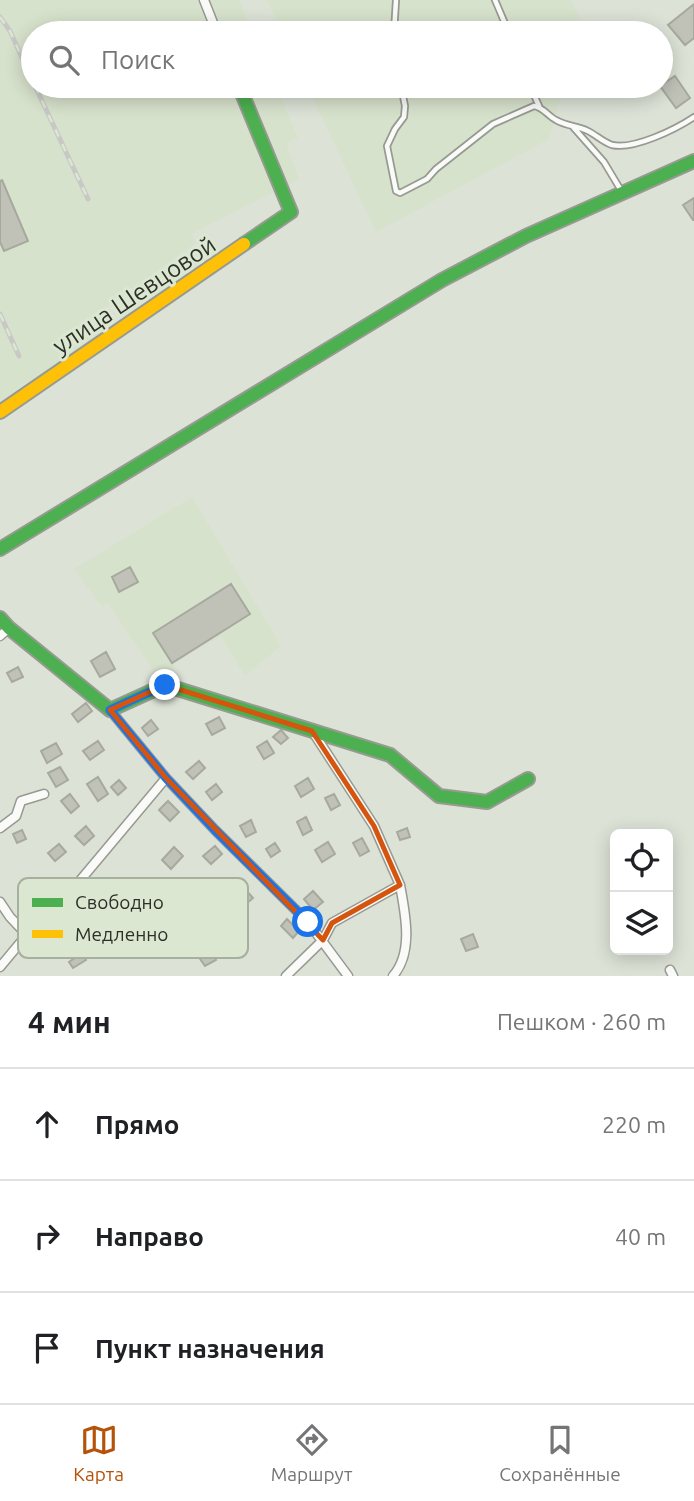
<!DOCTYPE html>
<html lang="ru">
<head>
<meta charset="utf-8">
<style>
  :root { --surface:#fff; --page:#f6f6f6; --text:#202124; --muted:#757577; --line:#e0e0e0; --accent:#b45309 }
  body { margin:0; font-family:Ubuntu,sans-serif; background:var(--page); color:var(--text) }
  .controls { position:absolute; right:21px; bottom:21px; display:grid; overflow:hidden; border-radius:10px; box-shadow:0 4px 18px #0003 }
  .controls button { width:63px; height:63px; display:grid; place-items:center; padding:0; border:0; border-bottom:2px solid var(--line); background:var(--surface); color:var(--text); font:35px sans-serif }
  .stop { position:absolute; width:21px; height:21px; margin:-16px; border:5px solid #1a73e8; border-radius:50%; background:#fff }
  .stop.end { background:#1a73e8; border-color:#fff; box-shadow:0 2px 7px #0008 }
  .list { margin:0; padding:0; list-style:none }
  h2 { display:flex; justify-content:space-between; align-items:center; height:91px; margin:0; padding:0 28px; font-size:30px }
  h2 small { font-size:23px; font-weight:400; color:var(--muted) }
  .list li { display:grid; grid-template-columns:46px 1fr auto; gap:21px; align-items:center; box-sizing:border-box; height:112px; padding:0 28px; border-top:2px solid var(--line) }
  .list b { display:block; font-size:26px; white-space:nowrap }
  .list em { font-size:23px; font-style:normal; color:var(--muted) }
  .icon { flex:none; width:38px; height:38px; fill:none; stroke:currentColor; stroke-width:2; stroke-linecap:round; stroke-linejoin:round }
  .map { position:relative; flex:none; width:694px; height:976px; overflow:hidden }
  .search { position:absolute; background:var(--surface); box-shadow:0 4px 18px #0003; left:21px; right:21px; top:21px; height:77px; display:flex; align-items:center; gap:18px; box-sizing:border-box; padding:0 24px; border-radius:38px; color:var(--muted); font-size:26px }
  .sheet { height:427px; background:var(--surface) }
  nav { display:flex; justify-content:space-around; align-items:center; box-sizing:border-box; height:98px; border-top:2px solid var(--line); background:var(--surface); font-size:19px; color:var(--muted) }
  nav a { display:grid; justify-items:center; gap:4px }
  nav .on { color:var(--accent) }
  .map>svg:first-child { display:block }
</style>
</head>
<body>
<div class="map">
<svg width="694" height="976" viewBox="0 0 694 976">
  <rect width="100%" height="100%" fill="#dce2d6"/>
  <path fill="#d7e2cc" d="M0 0H239L253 33H33V86H276L298 138 286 143 299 179 191 234 196 243 92 318 101 336 0 400Z
    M267 0H571L582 25 579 33H283Z
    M307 86H564L549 139 376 232Z
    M192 497 281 646 245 676 221 636 175 662 173 668 157 676 108 603 102 607 74 569Z"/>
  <path fill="#c0c2b8" stroke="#a7a99f" stroke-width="2" d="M694 4V38L685 45 668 25Z
    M675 76 690 98 676 108 660 86Z
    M2 180 28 241 4 251 0 242V181Z
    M694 198V220H693L683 205Z
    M130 567 138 582 119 592 112 577Z
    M231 584 250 614 172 663 153 633Z
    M106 652 115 669 100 677 91 661Z
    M18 667 23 677 12 682 7 673Z
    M86 703 92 711 78 722 72 714Z
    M219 717 225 728 212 735 206 724Z
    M151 720 158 729 148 736 142 728Z
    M281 730 288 738 281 744 273 737Z
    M98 741 104 750 90 760 83 751Z
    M267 741 274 753 264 759 257 747Z
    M56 743 62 754 47 763 41 751Z
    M199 761 205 768 193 779 186 772Z
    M60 767 68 780 56 787 48 773Z
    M98 777 108 794 98 801 87 784Z
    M308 778 314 789 301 797 295 786Z
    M119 780 126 788 118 795 111 787Z
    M216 784 222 792 212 800 206 792Z
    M70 794 79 806 71 813 61 801Z
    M334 794 340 805 331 810 325 798Z
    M168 801 179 812 170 821 159 810Z
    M306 817 312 830 303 835 297 822Z
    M251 820 256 832 246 837 240 826Z
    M86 826 94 836 84 845 75 836Z
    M407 828 410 837 400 840 397 832Z
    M22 830 26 839 17 843 13 834Z
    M362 838 369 851 360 856 353 843Z
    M328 842 335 854 322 862 315 850Z
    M275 843 280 851 271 857 266 849Z
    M59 844 66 852 55 861 48 853Z
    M215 846 222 854 211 864 203 856Z
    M174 847 183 856 171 869 162 860Z
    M244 888 253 898 245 905 236 896Z
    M313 891 323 902 313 910 304 899Z
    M287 919 299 931 293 938 281 926Z
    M473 934 478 947 466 951 461 939Z
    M209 949 216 960 205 966 198 956Z
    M82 953 86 960 73 968 69 962Z"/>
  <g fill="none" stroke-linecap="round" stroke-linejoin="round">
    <defs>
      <path id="lane" d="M495 0 509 33
        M394 33 396 0
        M401 86 405 106 404 117 395 129 387 146 396 191 400 193 427 179 436 169 493 124 534 106C543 107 548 116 556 120 566 126 578 126 588 131 596 135 603 142 612 145 634 150 676 129 694 117
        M530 86 539 106
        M573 127 604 162 622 192"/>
      <path id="street" d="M204 0 217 33
        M0 636 9 628
        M166 778 215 830 308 922 348 976
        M0 828 16 816 21 801 44 794
        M0 902 10 917 27 935
        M0 967 50 907 78 883 166 778 110 710
        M670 970 673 976
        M286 976 323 940 332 923 400 885 374 826 313 732
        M393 976C414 952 405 913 400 885"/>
      <path id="fast" d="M239 86 291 212 244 244
        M0 549 442 280 526 236 694 161
        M0 618 9 628 110 710 165 685 390 755 439 796 487 802 528 779"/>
      <path id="slow" d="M0 412 244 244"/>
    </defs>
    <use href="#lane" stroke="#969a91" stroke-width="8"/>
    <use href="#street" stroke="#969a91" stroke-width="11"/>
    <use href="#fast" stroke="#969a91" stroke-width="16"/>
    <use href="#slow" stroke="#969a91" stroke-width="16"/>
    <use href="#lane" stroke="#fafbf9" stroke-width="4.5"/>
    <use href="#street" stroke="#fafbf9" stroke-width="8"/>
    <use href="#fast" stroke="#4caf50" stroke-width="12"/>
    <use href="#slow" stroke="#ffc107" stroke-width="12"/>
    <defs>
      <path id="rail" d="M0 17 10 31 33 82
        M35 86 88 199
        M0 314 19 356"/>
    </defs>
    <use href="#rail" stroke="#c8c9c7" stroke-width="5"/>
    <use href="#rail" stroke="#dce7d1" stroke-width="2.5" stroke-dasharray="8" stroke-linecap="butt"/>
  </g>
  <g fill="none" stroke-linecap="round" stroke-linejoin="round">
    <path stroke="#1a73e8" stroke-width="9" d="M165 685 110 710 166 778 215 830 308 922"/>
  </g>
  <path fill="none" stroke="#d5550f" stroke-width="5" stroke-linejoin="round" d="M165 685 312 731 374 826 400 885 332 923 323 940 166 778 110 710Z"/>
  <g text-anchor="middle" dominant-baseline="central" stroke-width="6" stroke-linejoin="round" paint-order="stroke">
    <g font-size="24" fill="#2c3028" stroke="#dce7d1">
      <text transform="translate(134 295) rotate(-34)">улица Шевцовой</text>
    </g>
  </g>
  <rect x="18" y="878" width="230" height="80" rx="10" fill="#dce7d1" stroke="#a7b09e" stroke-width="2"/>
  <rect x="32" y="898" width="31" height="9" fill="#4caf50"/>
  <rect x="32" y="930" width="31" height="8" fill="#ffc107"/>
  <g font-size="19" fill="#2c3028">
    <text x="75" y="909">Свободно</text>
    <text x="75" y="941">Медленно</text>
  </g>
</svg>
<div class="controls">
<button><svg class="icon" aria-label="locate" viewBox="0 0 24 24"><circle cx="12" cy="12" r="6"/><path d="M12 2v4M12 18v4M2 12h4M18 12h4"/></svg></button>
<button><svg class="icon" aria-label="layers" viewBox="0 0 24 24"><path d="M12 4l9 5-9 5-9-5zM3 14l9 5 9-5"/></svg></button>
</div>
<div class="stop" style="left:308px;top:922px"></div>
<div class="stop end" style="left:165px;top:685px"></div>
<div class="search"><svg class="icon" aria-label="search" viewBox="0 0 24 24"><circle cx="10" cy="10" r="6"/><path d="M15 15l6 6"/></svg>Поиск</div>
</div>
<section class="sheet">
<h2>4 мин<small>Пешком · 260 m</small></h2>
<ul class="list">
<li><svg class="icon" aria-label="ahead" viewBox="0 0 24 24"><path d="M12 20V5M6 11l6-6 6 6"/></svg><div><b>Прямо</b></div><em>220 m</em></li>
<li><svg class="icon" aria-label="right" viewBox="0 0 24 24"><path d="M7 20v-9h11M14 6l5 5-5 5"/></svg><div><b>Направо</b></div><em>40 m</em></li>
<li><svg class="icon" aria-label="arrive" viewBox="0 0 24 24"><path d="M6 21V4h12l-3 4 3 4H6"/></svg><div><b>Пункт назначения</b></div></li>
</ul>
</section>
<nav>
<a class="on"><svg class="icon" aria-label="map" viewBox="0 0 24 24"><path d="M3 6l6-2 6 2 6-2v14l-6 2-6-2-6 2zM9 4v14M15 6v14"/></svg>Карта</a>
<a><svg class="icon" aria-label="directions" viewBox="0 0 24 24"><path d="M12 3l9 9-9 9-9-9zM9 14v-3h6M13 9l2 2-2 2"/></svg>Маршрут</a>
<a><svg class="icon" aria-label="saved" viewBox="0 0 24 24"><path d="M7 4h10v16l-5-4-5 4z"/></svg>Сохранённые</a>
</nav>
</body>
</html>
